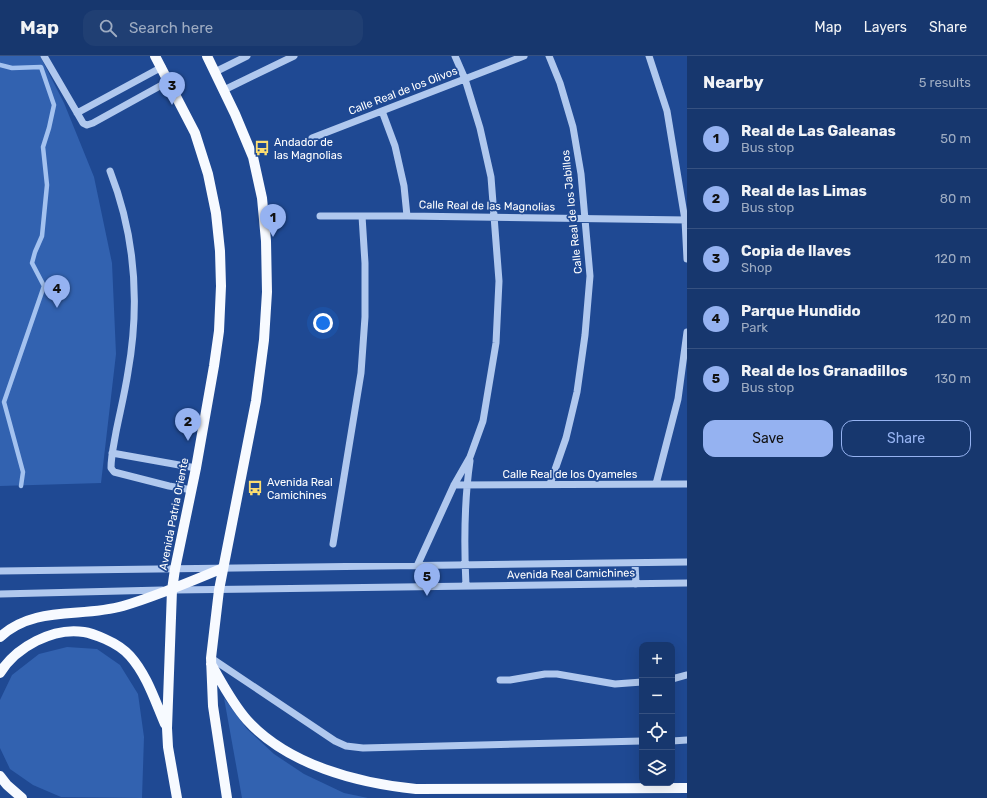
<!DOCTYPE html>
<html lang="en">
<head>
<meta charset="utf-8">
<style>
  :root { --surface:#17376e; --page:#203f73; --text:#f1f3f6; --muted:#9eacc2; --line:#365181; --accent:#95b2f1 }
  body { margin:0; font-family:Rubik,sans-serif; background:var(--page); color:var(--text) }
  .controls { position:absolute; right:12px; bottom:12px; display:grid; overflow:hidden; border-radius:8px; box-shadow:0 4px 16px #0002 }
  .controls button { width:36px; height:36px; display:grid; place-items:center; padding:0; border:0; border-bottom:1px solid var(--line); background:var(--surface); color:var(--text); font:20px sans-serif }
  .you { position:absolute; left:323px; top:267px; width:14px; height:14px; margin:-10px; border:3px solid #fff; border-radius:50%; background:#1a73e8; box-shadow:0 0 0 6px #1a73e833 }
  .badge { display:grid; place-items:center; width:26px; height:26px; border-radius:50%; background:var(--accent); color:#111; font-size:13px; font-weight:700 }
  .pin { position:absolute; translate:-50% -33px; filter:drop-shadow(0 1px 2px #0008) }
  .pin::after { content:''; position:absolute; top:21px; width:14px; height:12px; background:inherit; clip-path:polygon(0 0,100% 0,50% 100%) }
  .list { margin:0; padding:0; list-style:none }
  h2 { display:flex; justify-content:space-between; align-items:center; height:52px; margin:0; padding:0 16px; font-size:17px }
  h2 small { font-size:13px; font-weight:400; color:var(--muted) }
  .list li { display:grid; grid-template-columns:26px 1fr auto; gap:12px; align-items:center; box-sizing:border-box; height:60px; padding:0 16px; border-top:1px solid var(--line) }
  .list b { display:block; font-size:15px; white-space:nowrap }
  .list p { margin:0; font-size:13px; white-space:nowrap; color:var(--muted) }
  .list em { font-size:13px; font-style:normal; color:var(--muted) }
  .actions { display:flex; gap:8px; padding:12px 16px }
  .actions a { flex:1; padding:9px 0; border:1px solid var(--accent); border-radius:12px; text-align:center; font-size:14px; color:var(--accent) }
  .actions .main { background:var(--accent); color:#111 }
  .icon { flex:none; width:22px; height:22px; fill:none; stroke:currentColor; stroke-width:2; stroke-linecap:round; stroke-linejoin:round }
  .map { position:relative; flex:none; width:687px; height:742px; overflow:hidden }
  header { display:flex; align-items:center; gap:24px; box-sizing:border-box; height:56px; padding:0 20px; background:var(--surface); border-bottom:1px solid var(--line) }
  header strong { font-size:19px }
  nav { display:flex; gap:22px; margin-inline-start:auto; font-size:14px }
  .search { width:280px; height:36px; background:var(--page); display:flex; align-items:center; gap:10px; box-sizing:border-box; padding:0 14px; border-radius:12px; color:var(--muted); font-size:15px }
  main { display:flex }
  aside { flex:1; background:var(--surface) }
  .map>svg:first-child { display:block }
</style>
</head>
<body>
<header>
<strong>Map</strong>
<div class="search"><svg class="icon" aria-label="search" viewBox="0 0 24 24"><circle cx="10" cy="10" r="6"/><path d="M15 15l6 6"/></svg>Search here</div>
<nav><a>Map</a><a>Layers</a><a>Share</a></nav>
</header>
<main>
<div class="map">
<svg width="687" height="742" viewBox="0 0 687 742">
  <rect width="100%" height="100%" fill="#1f4993"/>
  <path fill="#3262b0" d="M0 0H40L64 47 94 121 112 207 116 298 101 427 0 430Z
    M67 591 97 593 120 609 138 638 144 681 142 742 61 741 33 729 10 713 0 692V644L12 619 39 598Z
    M224 642 247 673 274 698 304 718 344 737 368 742H242Z"/>
  <g fill="none" stroke-linecap="round" stroke-linejoin="round">
    <path stroke="#a4c2ef" stroke-width="4.5" d="M0 9 12 12 41 11 54 49 49 72 43 91 47 129 42 180 35 196 32 207 44 230 4 346 23 416 21 430"/>
    <path stroke="#b0c8ee" stroke-width="7" d="M44 0 83 67 87 69 93 67 169 25
      M549 0 560 27 573 71 581 118 590 220 585 279 577 336 566 382 550 428
      M649 0 667 55 685 164 687 203
      M215 16 247 0
      M224 34 294 0
      M382 55 395 90 404 130 407 160
      M77 57 162 11
      M312 82 524 0
      M110 115C135 179 140 248 128 316 125 336 120 356 116 376 114 388 111 400 111 412L114 416 169 430 192 434
      M320 160H407L687 164
      M112 397 196 412
      M656 428 678 343 687 276
      M454 429 687 428
      M333 488 361 317 365 261V207L362 160
      M635 507 636 528
      M417 510 454 429 470 401 483 365 496 287 499 225 491 121 480 72 465 23 455 0
      M0 515 687 506
      M466 530C464 489 464 446 470 405
      M174 534 687 527
      M0 538 162 534
      M211 602 335 685 346 690 363 692 642 685
      M672 623 687 619
      M500 624H510L545 618H557L615 628 642 626
      M672 685 687 684"/>
    <path stroke="#f7faff" stroke-width="10" d="M155 0 195 77 208 118 216 157 220 195 221 230 219 275 214 310 196 412 175 513 172 534 167 672 168 691 177 742
      M207 0 235 58 253 101 262 142 266 185 267 236 264 284 256 345 219 534 211 602 213 650 227 742
      M0 581C35 549 81 562 123 550 157 540 190 526 223 512
      M211 608C222 627 232 647 247 664 288 709 357 727 416 733L687 732
      M0 617C16 591 53 571 84 576 91 577 98 580 105 583 114 587 123 592 130 600 147 619 155 645 165 668
      M0 720 7 729 22 742"/>
  </g>
  <defs>
    <symbol id="bus-bare" viewBox="-9 -9 18 18"><path d="M-5-6H5V4H4V6H2V4H-2V6H-4V4H-5ZM-3.5-4V0h7V-4ZM-3.5 1.2v1.5H-2V1.2ZM2 1.2v1.5H3.5V1.2Z" fill="#fcdd70" stroke="#1f4993" stroke-width="2.5" paint-order="stroke"/></symbol>
  </defs>
  <g fill-rule="evenodd">
    <use href="#bus-bare" x="251" y="81" width="22" height="22"/>
    <use href="#bus-bare" x="244" y="421" width="22" height="22"/>
  </g>
  <g text-anchor="middle" dominant-baseline="central" stroke-width="3.5" stroke-linejoin="round" paint-order="stroke">
    <g font-size="11" fill="#fff" stroke="#1f4993">
      <text transform="translate(403 35) rotate(-21)">Calle Real de los Olivos</text>
      <text transform="translate(487 150) rotate(1)">Calle Real de las Magnolias</text>
      <text transform="translate(572 156) rotate(-96)">Calle Real de los Jabillos</text>
      <text x="570" y="418">Calle Real de los Oyameles</text>
      <text transform="translate(174 458) rotate(-79)">Avenida Patria Oriente</text>
      <text transform="translate(571 518) rotate(-1)">Avenida Real Camichines</text>
    </g>
    <g font-size="11" fill="#fff" stroke="#1f4993" text-anchor="start">
      <text x="274" y="86">Andador de<tspan x="274" dy="13">las Magnolias</tspan></text>
      <text x="267" y="426">Avenida Real<tspan x="267" dy="13">Camichines</tspan></text>
    </g>
  </g>
</svg>
<div class="controls">
<button>+</button>
<button>−</button>
<button><svg class="icon" aria-label="locate" viewBox="0 0 24 24"><circle cx="12" cy="12" r="6"/><path d="M12 2v4M12 18v4M2 12h4M18 12h4"/></svg></button>
<button><svg class="icon" aria-label="layers" viewBox="0 0 24 24"><path d="M12 4l9 5-9 5-9-5zM3 14l9 5 9-5"/></svg></button>
</div>
<div class="you"></div>
<div class="pin badge" style="left:273px;top:181px">1</div>
<div class="pin badge" style="left:188px;top:385px">2</div>
<div class="pin badge" style="left:172px;top:49px">3</div>
<div class="pin badge" style="left:57px;top:252px">4</div>
<div class="pin badge" style="left:427px;top:540px">5</div>
</div>
<aside>
<h2>Nearby<small>5 results</small></h2>
<ul class="list">
<li><span class="badge">1</span><div><b>Real de Las Galeanas</b><p>Bus stop</p></div><em>50 m</em></li>
<li><span class="badge">2</span><div><b>Real de las Limas</b><p>Bus stop</p></div><em>80 m</em></li>
<li><span class="badge">3</span><div><b>Copia de llaves</b><p>Shop</p></div><em>120 m</em></li>
<li><span class="badge">4</span><div><b>Parque Hundido</b><p>Park</p></div><em>120 m</em></li>
<li><span class="badge">5</span><div><b>Real de los Granadillos</b><p>Bus stop</p></div><em>130 m</em></li>
</ul>
<div class="actions"><a class="main">Save</a><a>Share</a></div>
</aside>
</main>
</body>
</html>
